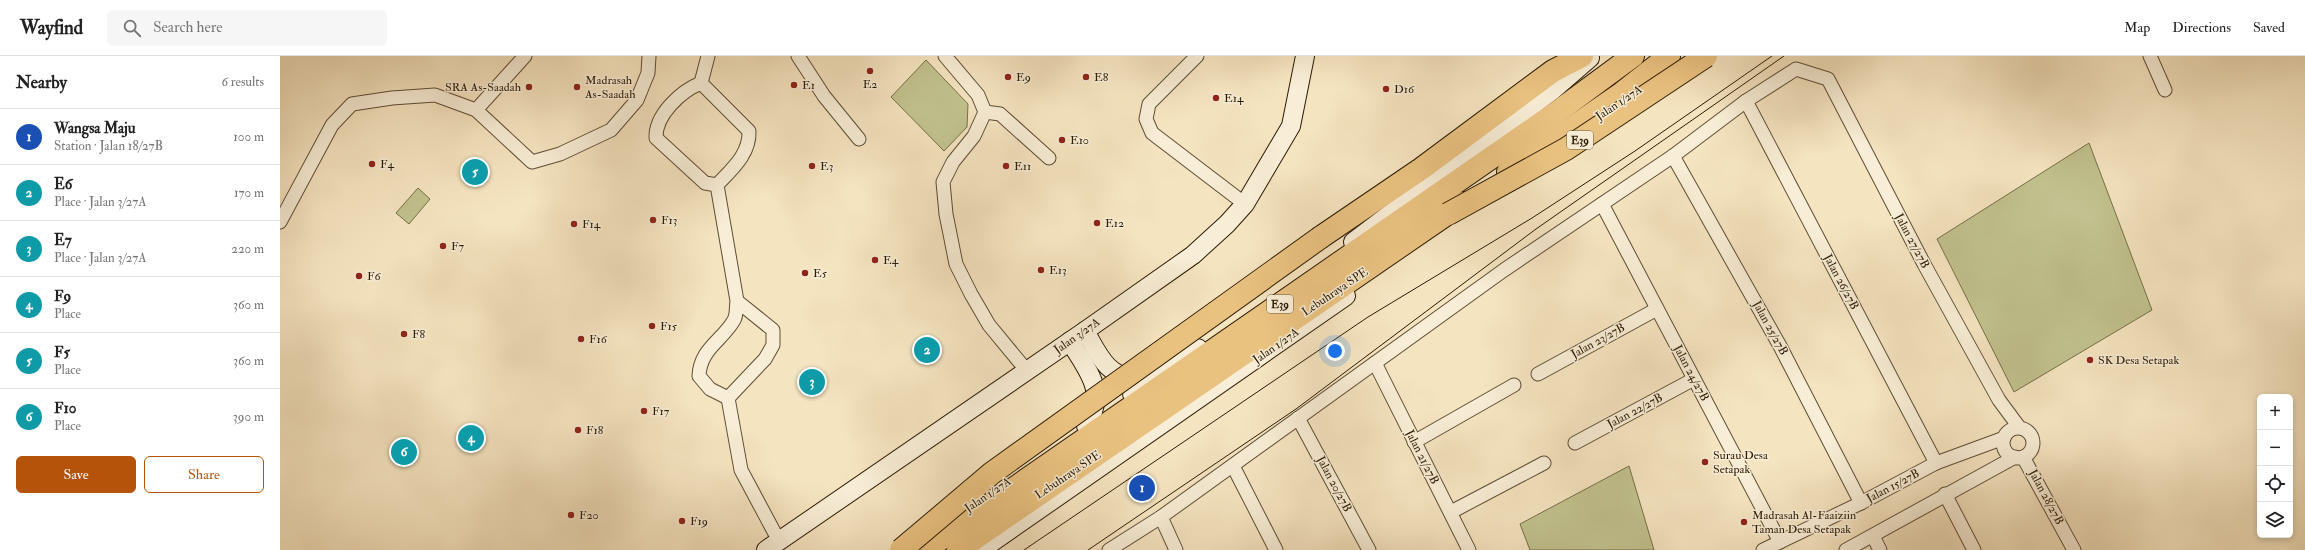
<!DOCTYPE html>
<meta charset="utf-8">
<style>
:root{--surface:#fff;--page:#f6f6f6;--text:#222;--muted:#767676;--line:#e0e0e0;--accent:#b45309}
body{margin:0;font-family:"IM FELL Double Pica",serif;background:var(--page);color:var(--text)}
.controls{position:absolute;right:12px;bottom:12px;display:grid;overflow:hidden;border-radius:6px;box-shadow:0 2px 6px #0003}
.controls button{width:36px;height:36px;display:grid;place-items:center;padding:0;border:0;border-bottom:1px solid var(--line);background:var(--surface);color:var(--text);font:20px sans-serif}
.you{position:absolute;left:1055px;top:295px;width:14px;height:14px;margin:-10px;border:3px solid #fff;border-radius:50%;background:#1a73e8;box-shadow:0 0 0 6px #1a73e833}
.badge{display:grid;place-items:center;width:26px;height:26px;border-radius:50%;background:var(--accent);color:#fff;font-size:13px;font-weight:700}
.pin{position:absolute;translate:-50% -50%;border:2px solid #fff;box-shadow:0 1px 4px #0006}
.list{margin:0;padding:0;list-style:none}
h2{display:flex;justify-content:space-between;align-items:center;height:52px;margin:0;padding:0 16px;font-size:17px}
h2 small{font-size:13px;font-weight:400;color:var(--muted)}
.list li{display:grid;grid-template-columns:26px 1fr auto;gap:12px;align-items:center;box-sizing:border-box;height:56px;padding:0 16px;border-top:1px solid var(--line)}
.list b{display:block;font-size:15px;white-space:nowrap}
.list p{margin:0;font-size:13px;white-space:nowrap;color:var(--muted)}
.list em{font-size:13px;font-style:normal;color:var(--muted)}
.actions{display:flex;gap:8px;padding:12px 16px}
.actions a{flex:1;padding:9px 0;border:1px solid var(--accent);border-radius:6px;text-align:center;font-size:14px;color:var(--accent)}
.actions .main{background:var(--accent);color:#fff}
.icon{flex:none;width:22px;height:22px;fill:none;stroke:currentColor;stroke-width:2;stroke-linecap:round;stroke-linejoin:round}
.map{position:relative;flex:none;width:2025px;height:494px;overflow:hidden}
header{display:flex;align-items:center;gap:24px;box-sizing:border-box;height:56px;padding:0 20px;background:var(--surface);border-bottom:1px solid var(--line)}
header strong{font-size:19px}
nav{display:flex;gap:22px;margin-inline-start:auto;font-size:14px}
.search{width:280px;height:36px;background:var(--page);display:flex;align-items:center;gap:10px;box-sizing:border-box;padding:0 14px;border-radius:6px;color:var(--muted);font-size:15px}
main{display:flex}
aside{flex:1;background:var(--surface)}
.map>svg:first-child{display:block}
.green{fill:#c1c28f;stroke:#766e4a}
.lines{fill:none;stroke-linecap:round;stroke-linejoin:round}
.street-casing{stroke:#5e4d34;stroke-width:15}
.secondary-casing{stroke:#2c1b05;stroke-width:20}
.highway-casing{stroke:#2c1b05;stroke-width:24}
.street{stroke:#f8edd6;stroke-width:13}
.secondary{stroke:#f8edd6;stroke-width:18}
.highway{stroke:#eac280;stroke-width:22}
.tram{stroke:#2c1b05;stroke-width:1}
.highway-bridge-casing{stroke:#2c1b05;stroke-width:24;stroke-linecap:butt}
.highway-bridge{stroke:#eac280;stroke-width:22}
.poi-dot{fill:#8f2418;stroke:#f8edd6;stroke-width:1.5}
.labels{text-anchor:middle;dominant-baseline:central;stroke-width:3;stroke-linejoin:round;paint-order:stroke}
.shield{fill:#f8edd6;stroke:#695a44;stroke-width:1}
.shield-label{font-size:11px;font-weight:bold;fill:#2c1b05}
.poi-label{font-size:12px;fill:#2c1b05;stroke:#f8edd6;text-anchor:start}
.street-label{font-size:12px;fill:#2c1b05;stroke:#f8edd6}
</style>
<header>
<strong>Wayfind</strong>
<div class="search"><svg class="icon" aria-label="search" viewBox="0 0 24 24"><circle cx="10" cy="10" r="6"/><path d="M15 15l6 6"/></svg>Search here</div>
<nav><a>Map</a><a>Directions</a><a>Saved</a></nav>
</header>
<main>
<aside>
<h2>Nearby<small>6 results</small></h2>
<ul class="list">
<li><span class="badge" style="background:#1a4fb4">1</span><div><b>Wangsa Maju</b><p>Station · Jalan 18/27B</p></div><em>100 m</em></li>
<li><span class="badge" style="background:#0f9aa8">2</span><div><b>E6</b><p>Place · Jalan 3/27A</p></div><em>170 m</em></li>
<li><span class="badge" style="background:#0f9aa8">3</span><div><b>E7</b><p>Place · Jalan 3/27A</p></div><em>220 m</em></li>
<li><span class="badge" style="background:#0f9aa8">4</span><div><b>F9</b><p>Place</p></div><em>360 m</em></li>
<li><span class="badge" style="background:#0f9aa8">5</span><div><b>F5</b><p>Place</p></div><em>360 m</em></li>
<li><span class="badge" style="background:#0f9aa8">6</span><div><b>F10</b><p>Place</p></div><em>390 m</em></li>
</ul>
<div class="actions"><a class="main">Save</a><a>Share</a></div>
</aside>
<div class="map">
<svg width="2025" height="494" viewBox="0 0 2025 494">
<rect width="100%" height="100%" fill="#f5e4c0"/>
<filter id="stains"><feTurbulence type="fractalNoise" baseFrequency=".005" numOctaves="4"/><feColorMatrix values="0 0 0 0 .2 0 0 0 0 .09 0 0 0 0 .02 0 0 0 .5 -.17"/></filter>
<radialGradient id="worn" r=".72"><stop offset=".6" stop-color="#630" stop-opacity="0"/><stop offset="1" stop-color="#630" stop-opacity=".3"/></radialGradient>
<!-- green -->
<g class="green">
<polygon points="646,4 688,48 687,71 664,95 611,41"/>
<polygon points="1809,87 1872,254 1734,336 1657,183"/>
<polygon points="138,132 150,143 129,168 116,157"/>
<polygon points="1349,410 1374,494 1250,494 1240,468"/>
</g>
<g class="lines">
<!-- street casing -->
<g class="street-casing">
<g id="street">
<polyline points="518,0 544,40 579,83"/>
<polyline points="665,0 698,39 705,56 694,80 673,106 663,126 666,158 676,208 691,238 709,269 747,315"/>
<polyline points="917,0 869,48 866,63 872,77 965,148"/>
<polyline points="1870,0 1885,34"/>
<path d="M421 27 469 75C470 98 452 113 437 129L425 127 376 82C375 59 401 35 421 27Z"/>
<polyline points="421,27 428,0"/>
<polyline points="1466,45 1656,407"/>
<polyline points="196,54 245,0"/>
<polyline points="705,56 720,58 769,102"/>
<polyline points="1393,100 1500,290 1581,447"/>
<path d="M437 129 457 245C456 251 457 259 454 264 442 285 420 293 419 320L430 333 448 342 485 303 493 289V274L457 245"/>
<polyline points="1322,148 1500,486"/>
<polyline points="0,166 52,69 72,48 112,42 155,39 196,54 252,106 280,98 331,74 357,44 368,17 369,0"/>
<polyline points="1095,307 1189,494"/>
<polyline points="1258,318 1377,253"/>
<polyline points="448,342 461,414 499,485"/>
<polyline points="1018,362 1089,494"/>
<circle cx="1738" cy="387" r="15"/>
<polyline points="1134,386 1234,329"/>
<polyline points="1295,387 1414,323"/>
<polyline points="1743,401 1794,494"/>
<polyline points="953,410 996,494"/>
<polyline points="1665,438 1694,494"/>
<polyline points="1171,456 1264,407"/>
<polyline points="881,461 896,494"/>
<polyline points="1593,480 1600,494"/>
<polyline points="829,494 881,461 1224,214 1393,100 1466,45 1516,13 1548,23 1644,208 1719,344 1739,371"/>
<polyline points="1483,494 1581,447 1656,407 1724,382"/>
<polyline points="1566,494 1735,401"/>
</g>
</g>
<!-- secondary casing -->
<g class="secondary-casing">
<g id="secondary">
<polyline points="1073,186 1273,34 1310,2"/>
<path d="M805 275C819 299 826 320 857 324"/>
<path d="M790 285C808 317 828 334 806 370"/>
<polyline points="852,338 918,292"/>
<polyline points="486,494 805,275 913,199 947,168 965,148 1011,70 1025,0"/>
<polyline points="701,494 1066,240"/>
</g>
</g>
<!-- highway casing -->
<g class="highway-casing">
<g id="highway">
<polyline points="1228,116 1342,37 1389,0"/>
<polyline points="1041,181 1141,113 1273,15 1302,0"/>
<polyline points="645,494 1273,59 1353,0"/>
<polyline points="678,494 1183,147"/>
</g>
</g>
<!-- street -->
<use href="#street" class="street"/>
<!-- secondary -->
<use href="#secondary" class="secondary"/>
<!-- highway -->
<use href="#highway" class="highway"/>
<!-- tram -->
<g class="tram">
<polyline points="744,494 1088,261 1252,162 1355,95 1492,0"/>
<polyline points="808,494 1016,353 1256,173 1504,0"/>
</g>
<!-- highway-bridge casing -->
<g class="highway-bridge-casing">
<g id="highway-bridge">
<polyline points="1168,158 1286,93 1426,0"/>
<polyline points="621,494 712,417 1041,181"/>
</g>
</g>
<!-- highway-bridge -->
<use href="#highway-bridge" class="highway-bridge"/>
</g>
<!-- markers -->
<g class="poi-dot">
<circle cx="590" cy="15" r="4"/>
<circle cx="728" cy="21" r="4"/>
<circle cx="806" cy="21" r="4"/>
<circle cx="514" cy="29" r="4"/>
<circle cx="249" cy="31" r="4"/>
<circle cx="297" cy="31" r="4"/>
<circle cx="1106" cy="33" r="4"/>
<circle cx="936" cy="42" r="4"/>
<circle cx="782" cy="84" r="4"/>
<circle cx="92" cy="108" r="4"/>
<circle cx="532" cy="110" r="4"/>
<circle cx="726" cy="110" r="4"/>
<circle cx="373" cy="164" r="4"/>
<circle cx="817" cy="167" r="4"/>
<circle cx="294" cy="168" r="4"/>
<circle cx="163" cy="190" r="4"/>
<circle cx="595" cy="204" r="4"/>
<circle cx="761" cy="214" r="4"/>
<circle cx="525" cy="217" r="4"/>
<circle cx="79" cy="220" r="4"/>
<circle cx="372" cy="270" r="4"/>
<circle cx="124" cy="278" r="4"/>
<circle cx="301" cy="283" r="4"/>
<circle cx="1810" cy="304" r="4"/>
<circle cx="364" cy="355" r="4"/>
<circle cx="298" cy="374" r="4"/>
<circle cx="1425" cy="406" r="4"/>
<circle cx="291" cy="459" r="4"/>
<circle cx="402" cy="465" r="4"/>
<circle cx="1464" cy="466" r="4"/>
</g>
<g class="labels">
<!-- shield labels -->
<g class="shield">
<rect x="1287" y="75" width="26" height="18" rx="3"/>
<rect x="987" y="239" width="26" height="18" rx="3"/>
</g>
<g class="shield-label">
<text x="1300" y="84">E39</text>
<text x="1000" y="248">E39</text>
</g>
<!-- poi labels -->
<g class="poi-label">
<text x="736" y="21">E9</text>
<text x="814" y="21">E8</text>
<text x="305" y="24">Madrasah<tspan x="305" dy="14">As-Saadah</tspan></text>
<text x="590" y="28" text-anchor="middle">E2</text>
<text x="522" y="29">E1</text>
<text x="241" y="31" text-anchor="end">SRA As-Saadah</text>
<text x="1114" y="33">D16</text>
<text x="944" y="42">E14</text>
<text x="790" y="84">E10</text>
<text x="100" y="108">F4</text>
<text x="540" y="110">E3</text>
<text x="734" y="110">E11</text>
<text x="381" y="164">F13</text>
<text x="825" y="167">E12</text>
<text x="302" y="168">F14</text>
<text x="171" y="190">F7</text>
<text x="603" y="204">E4</text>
<text x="769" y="214">E13</text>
<text x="533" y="217">E5</text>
<text x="87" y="220">F6</text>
<text x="380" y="270">F15</text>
<text x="132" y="278">F8</text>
<text x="309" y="283">F16</text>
<text x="1818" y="304">SK Desa Setapak</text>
<text x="372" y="355">F17</text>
<text x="306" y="374">F18</text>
<text x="1433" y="399">Surau Desa<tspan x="1433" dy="14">Setapak</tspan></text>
<text x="299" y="459">F20</text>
<text x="1472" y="459">Madrasah Al-Faaiziin<tspan x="1472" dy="14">Taman Desa Setapak</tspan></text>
<text x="410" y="465">F19</text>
</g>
<!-- street labels -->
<g class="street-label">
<text transform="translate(1339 47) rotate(-34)">Jalan 1/27A</text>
<text transform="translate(1632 185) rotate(62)">Jalan 27/27B</text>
<text transform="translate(1561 226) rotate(62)">Jalan 26/27B</text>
<text transform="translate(1055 236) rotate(-34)">Lebuhraya SPE</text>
<text transform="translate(1490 272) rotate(61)">Jalan 25/27B</text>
<text transform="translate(797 280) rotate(-35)">Jalan 3/27A</text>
<text transform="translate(1318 285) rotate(-29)">Jalan 23/27B</text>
<text transform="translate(996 290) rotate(-35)">Jalan 1/27A</text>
<text transform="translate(1411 317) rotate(62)">Jalan 24/27B</text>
<text transform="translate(1355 355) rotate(-28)">Jalan 22/27B</text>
<text transform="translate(1142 401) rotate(63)">Jalan 21/27B</text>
<text transform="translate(788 419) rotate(-34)">Lebuhraya SPE</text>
<text transform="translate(1054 428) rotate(62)">Jalan 20/27B</text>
<text transform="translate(1613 430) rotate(-28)">Jalan 15/27B</text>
<text transform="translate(708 439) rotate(-34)">Jalan 1/27A</text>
<text transform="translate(1766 441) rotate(62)">Jalan 28/27B</text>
</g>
</g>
<rect width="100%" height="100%" filter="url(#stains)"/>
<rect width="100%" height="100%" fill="url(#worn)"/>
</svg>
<div class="controls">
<button>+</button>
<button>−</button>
<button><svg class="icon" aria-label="locate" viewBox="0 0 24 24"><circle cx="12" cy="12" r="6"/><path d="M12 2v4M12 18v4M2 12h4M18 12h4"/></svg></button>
<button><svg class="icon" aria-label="layers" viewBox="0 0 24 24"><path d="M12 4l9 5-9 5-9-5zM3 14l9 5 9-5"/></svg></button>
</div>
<div class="you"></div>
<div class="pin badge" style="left:862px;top:432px;background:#1a4fb4">1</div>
<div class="pin badge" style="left:647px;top:294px;background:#0f9aa8">2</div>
<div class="pin badge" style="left:532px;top:326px;background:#0f9aa8">3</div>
<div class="pin badge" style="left:191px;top:382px;background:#0f9aa8">4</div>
<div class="pin badge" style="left:195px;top:116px;background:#0f9aa8">5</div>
<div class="pin badge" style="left:124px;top:396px;background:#0f9aa8">6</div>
</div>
</main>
